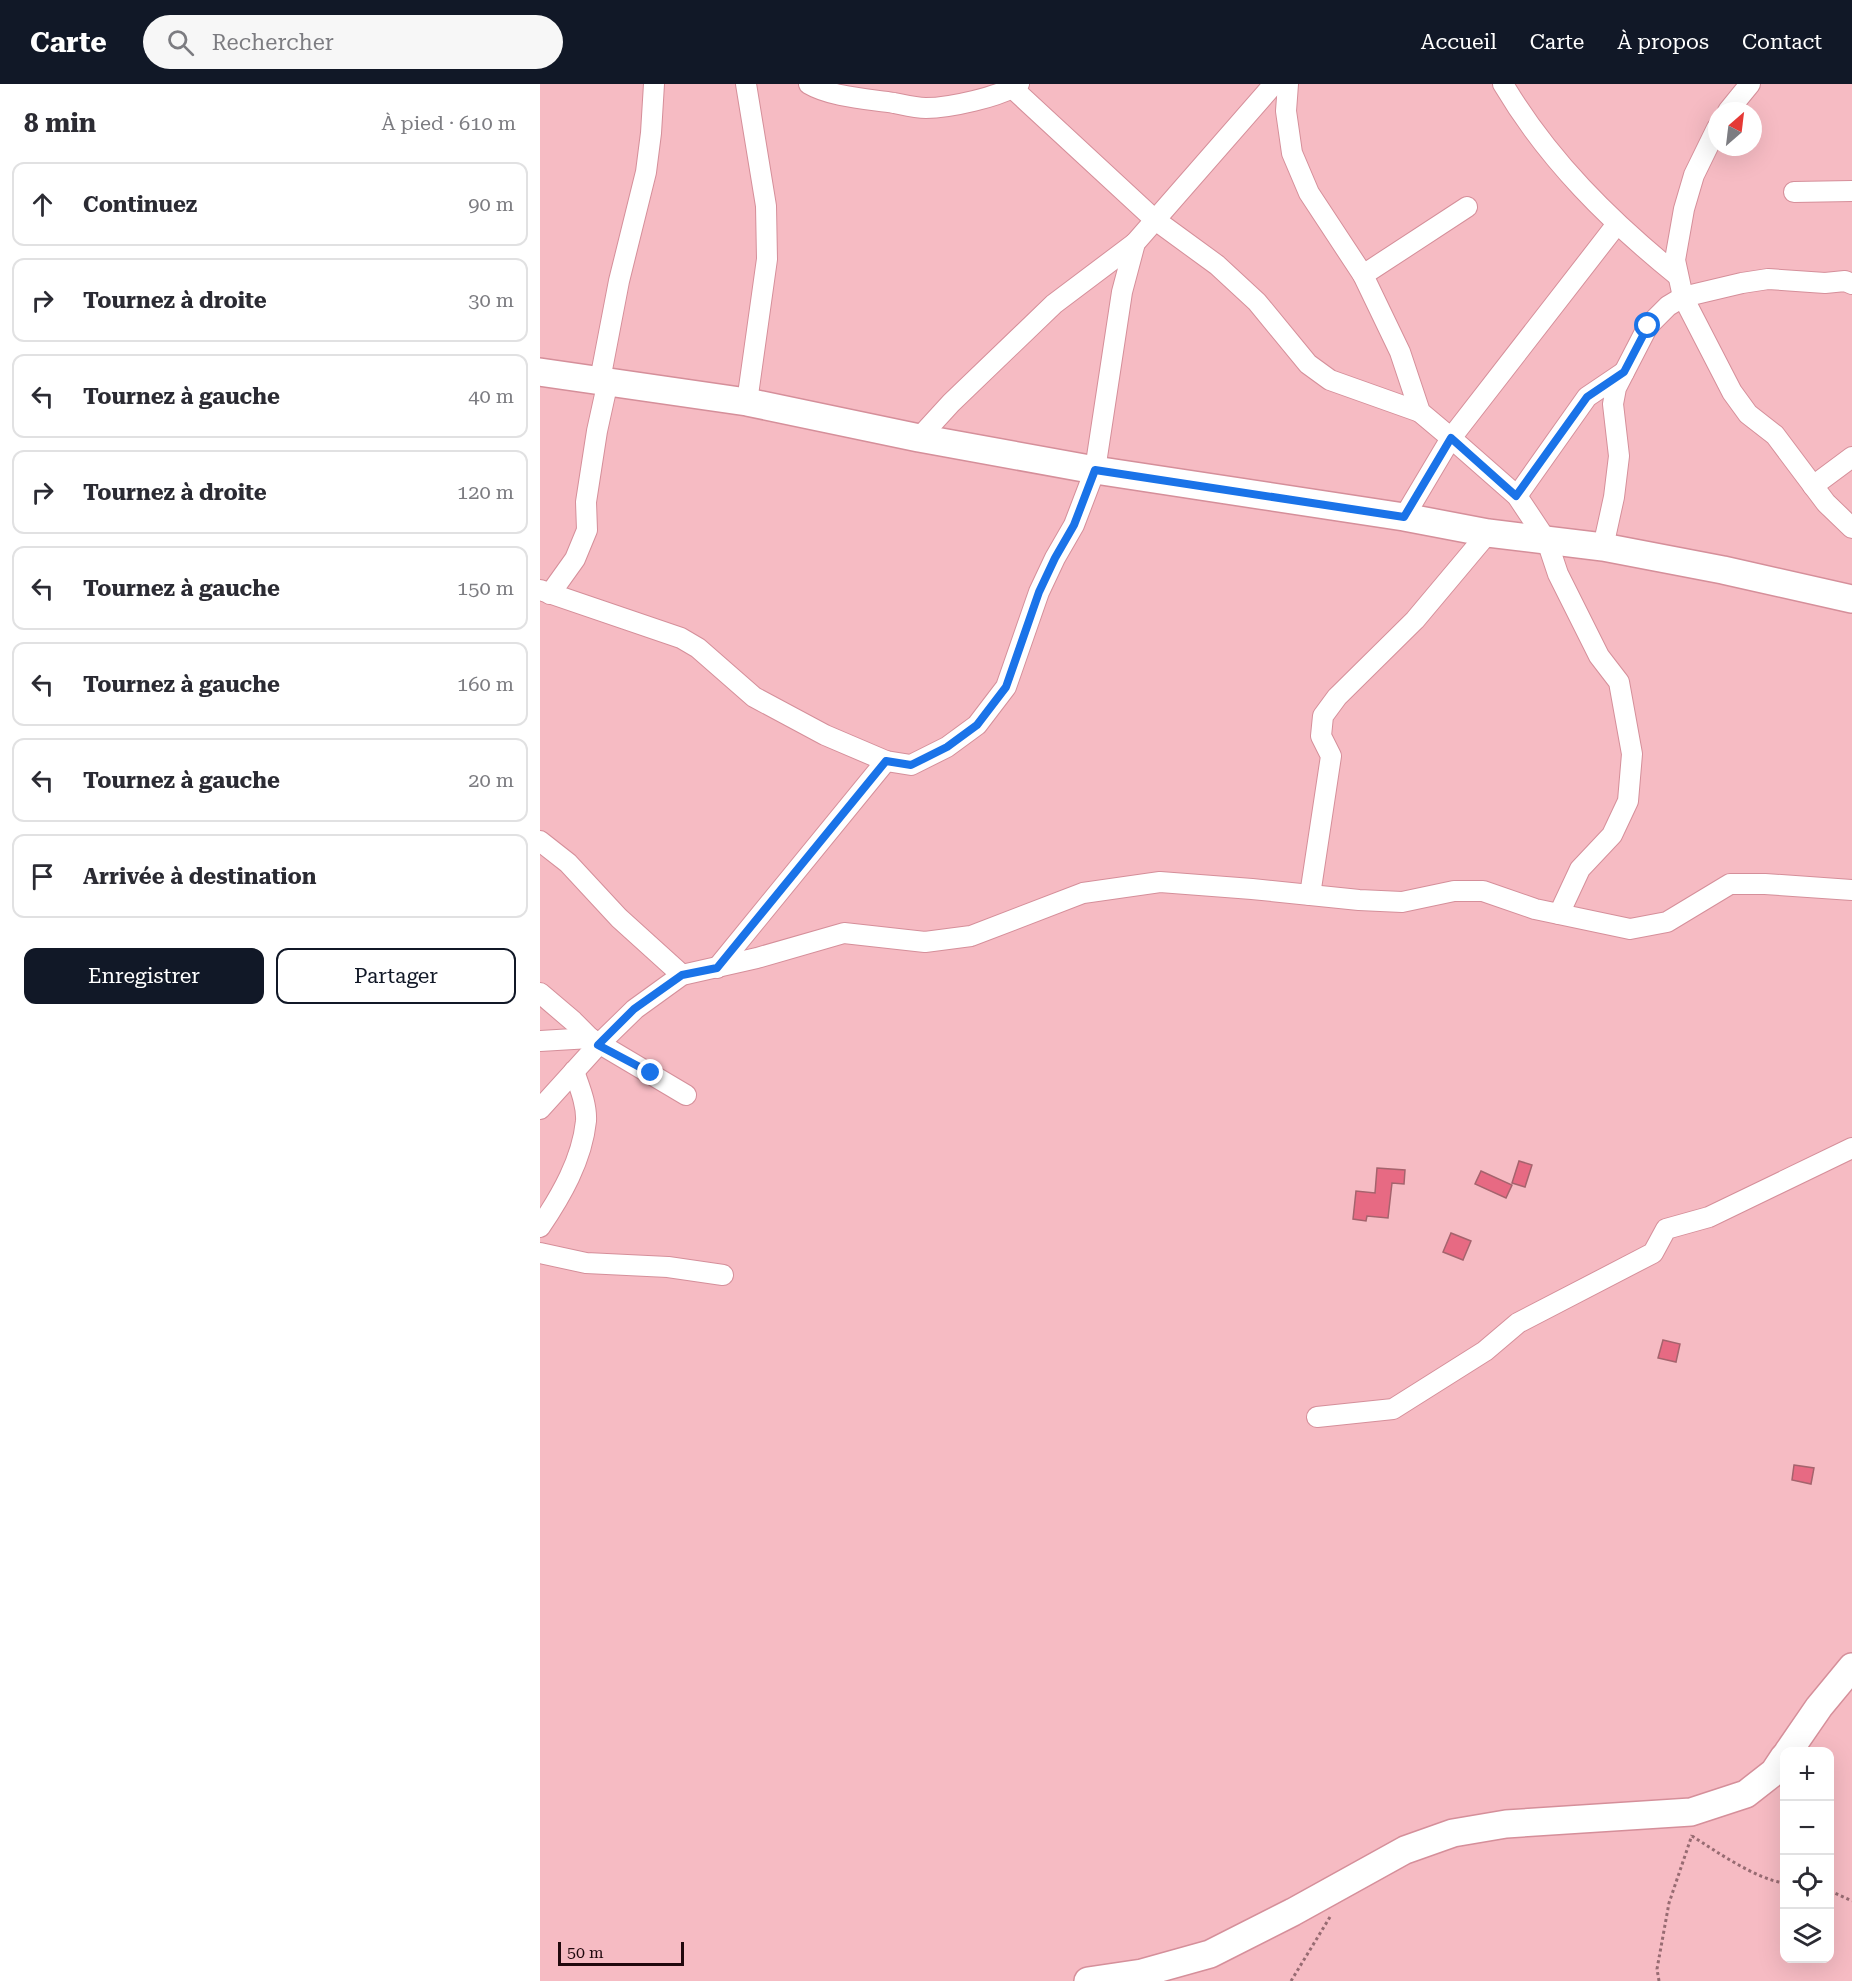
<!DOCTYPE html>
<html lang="fr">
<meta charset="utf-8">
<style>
:root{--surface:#fff;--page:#f7f7f7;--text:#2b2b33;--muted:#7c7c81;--line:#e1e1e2;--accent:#111827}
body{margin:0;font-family:"Roboto Serif",serif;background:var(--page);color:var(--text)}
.controls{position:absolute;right:18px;bottom:18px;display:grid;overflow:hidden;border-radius:12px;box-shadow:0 6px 24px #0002}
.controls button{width:54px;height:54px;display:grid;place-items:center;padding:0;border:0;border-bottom:2px solid var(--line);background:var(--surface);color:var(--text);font:30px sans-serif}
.compass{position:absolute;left:1168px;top:18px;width:54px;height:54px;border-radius:50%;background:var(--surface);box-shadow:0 6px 24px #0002;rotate:28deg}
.scale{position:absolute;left:18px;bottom:15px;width:126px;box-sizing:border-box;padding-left:6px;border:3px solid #20080d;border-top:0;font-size:16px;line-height:21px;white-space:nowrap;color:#20080d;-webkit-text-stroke:4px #f6bbc3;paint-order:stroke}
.stop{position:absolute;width:18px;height:18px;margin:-14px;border:4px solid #1a73e8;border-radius:50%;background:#fff}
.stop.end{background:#1a73e8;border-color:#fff;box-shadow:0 2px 6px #0008}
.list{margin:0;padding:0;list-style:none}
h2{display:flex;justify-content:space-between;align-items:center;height:78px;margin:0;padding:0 24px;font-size:26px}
h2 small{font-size:20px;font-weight:400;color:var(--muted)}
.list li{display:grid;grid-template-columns:39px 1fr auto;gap:18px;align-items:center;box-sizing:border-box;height:84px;margin:0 12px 12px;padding:0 12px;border:2px solid var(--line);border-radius:12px}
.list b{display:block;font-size:22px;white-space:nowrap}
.list em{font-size:20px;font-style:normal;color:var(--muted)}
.actions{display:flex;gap:12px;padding:18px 24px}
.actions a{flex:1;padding:14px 0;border:2px solid var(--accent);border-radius:12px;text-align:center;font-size:21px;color:var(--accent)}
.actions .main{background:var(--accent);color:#fff}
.icon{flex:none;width:33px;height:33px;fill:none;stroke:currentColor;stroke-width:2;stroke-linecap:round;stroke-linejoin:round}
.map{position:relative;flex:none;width:1312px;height:1897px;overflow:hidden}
header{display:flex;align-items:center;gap:36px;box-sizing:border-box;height:84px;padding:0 30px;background:var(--accent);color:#fff}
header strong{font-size:28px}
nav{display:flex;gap:33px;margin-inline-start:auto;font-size:21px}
.search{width:420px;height:54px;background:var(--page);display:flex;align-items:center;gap:15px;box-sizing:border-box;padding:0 21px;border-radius:33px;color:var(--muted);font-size:22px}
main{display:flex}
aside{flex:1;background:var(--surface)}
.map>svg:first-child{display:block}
.building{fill:#e76a83;stroke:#a5636d;stroke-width:1.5}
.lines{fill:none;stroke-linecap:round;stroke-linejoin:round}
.street-casing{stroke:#d58f9a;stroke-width:22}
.secondary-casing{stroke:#d58f9a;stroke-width:30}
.path{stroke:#976b72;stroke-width:3;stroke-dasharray:3 3;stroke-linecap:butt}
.street{stroke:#fff;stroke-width:20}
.secondary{stroke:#fff;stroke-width:27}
.route{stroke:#1a73e8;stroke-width:8}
</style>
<header>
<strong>Carte</strong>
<div class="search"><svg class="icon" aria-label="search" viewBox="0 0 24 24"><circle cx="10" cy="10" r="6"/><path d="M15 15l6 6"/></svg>Rechercher</div>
<nav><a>Accueil</a><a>Carte</a><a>À propos</a><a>Contact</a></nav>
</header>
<main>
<aside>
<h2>8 min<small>À pied · 610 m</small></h2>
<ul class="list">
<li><svg class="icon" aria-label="ahead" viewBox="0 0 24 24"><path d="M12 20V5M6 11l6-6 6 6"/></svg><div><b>Continuez</b></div><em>90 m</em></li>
<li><svg class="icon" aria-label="right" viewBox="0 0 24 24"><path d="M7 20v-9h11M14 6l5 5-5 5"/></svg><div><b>Tournez à droite</b></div><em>30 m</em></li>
<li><svg class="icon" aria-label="left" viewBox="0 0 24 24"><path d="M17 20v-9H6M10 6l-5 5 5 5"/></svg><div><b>Tournez à gauche</b></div><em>40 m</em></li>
<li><svg class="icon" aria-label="right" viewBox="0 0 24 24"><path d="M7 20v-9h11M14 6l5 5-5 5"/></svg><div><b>Tournez à droite</b></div><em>120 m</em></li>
<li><svg class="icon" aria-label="left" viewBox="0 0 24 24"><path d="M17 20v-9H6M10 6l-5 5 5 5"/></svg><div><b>Tournez à gauche</b></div><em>150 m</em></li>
<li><svg class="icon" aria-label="left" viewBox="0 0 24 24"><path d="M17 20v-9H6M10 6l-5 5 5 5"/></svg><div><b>Tournez à gauche</b></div><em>160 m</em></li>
<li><svg class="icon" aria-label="left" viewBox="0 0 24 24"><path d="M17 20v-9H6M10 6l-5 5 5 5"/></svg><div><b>Tournez à gauche</b></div><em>20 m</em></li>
<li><svg class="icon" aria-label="arrive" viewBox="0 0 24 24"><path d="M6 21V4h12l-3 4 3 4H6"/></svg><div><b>Arrivée à destination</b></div></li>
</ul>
<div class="actions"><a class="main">Enregistrer</a><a>Partager</a></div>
</aside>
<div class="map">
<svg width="1312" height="1897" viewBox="0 0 1312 1897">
<rect width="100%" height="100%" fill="#f6bbc3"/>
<!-- building -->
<g class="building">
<polygon points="979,1077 992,1081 985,1103 972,1099"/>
<polygon points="837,1084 865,1086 864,1100 852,1099 848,1134 827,1132 826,1137 813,1135 816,1107 835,1109"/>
<polygon points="941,1087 972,1101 966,1114 935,1100"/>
<polygon points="911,1149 931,1157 923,1176 903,1168"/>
<polygon points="1123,1256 1140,1260 1136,1278 1118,1274"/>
<polygon points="1254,1381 1274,1384 1271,1400 1252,1396"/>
</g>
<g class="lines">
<!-- street casing -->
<g class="street-casing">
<g id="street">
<polyline points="206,0 226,122 227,175 207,318"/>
<path d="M269 0C291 13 328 15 354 19 364 21 375 24 386 24 409 24 460 13 479 0"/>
<polyline points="468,0 614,135 677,181 717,218 768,280 790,296 880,328"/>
<polyline points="748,0 746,27 752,69 769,109 823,191 860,268 880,328 911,354 977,412 1007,457 1018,490 1059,572 1079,598 1092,670 1088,717 1072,751 1040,785 1019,830"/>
<path d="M963 0C1008 76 1070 137 1138 192"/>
<polyline points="1188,27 1210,0"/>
<polyline points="1177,44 1154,91 1144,125 1135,176 1143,213 1192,308 1208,330 1235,351 1286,419 1312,444"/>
<polyline points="1254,108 1312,107"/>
<polyline points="823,191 927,123"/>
<polyline points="60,296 79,197 106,88 111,49 114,0"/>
<polyline points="379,354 411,319 514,220 595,159"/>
<polyline points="1273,402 1312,373"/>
<polyline points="977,412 1047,313 1084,288"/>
<polyline points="864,433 911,354 1077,140"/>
<polyline points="1063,463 1074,413 1079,372 1073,320 1076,304 1108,242 1128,222 1143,213 1202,199 1228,195 1285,199 1305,197 1312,200"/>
<polyline points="0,506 141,554 158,564 214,613 285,651 346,677 371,681 407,663 437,641 466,603 499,508 515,474 534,441 555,386 582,208 595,159 734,0"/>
<polyline points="10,510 35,475 47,446 46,418 57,347 68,297"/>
<polyline points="0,757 28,779 79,834 142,891"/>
<polyline points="770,811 791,672 781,652 783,632 797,613 875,536 948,449"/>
<polyline points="177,884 346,677"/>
<polyline points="0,909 33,937 50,954"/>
<polyline points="0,957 50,954 146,1011"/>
<polyline points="0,1025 58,961 95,925 142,891 217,874 304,849 385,858 431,852 543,809 620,798 712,805 819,816 862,818 914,807 943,807 995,825 1090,845 1127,838 1190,800 1225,800 1312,806"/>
<path d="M0 1143C21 1112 42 1076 46 1037 47 1020 39 1002 34 987"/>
<polyline points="0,1169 46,1179 128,1183 183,1191"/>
<polyline points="777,1333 853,1325 945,1267 978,1239 1113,1169 1126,1145 1169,1133 1312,1064"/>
</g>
</g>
<!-- secondary casing -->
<g class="secondary-casing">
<g id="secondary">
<polyline points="0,288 207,318 379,354 555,386 864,433 948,449 1063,463 1183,486 1312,515"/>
<polyline points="1248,1668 1279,1623 1312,1583"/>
<polyline points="548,1897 602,1889 670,1870 753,1828 865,1766 913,1749 966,1740 1151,1728 1206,1710 1234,1688 1244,1673"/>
</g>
</g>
<!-- path -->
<g class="path">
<path d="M1152 1752C1177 1768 1216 1795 1244 1799"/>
<polyline points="1290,1807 1312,1817"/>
<polyline points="751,1897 790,1833"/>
<polyline points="1119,1897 1117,1885 1129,1819 1152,1751"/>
</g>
<!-- street -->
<use href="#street" class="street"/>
<!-- secondary -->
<use href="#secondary" class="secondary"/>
</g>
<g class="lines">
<!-- route -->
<polyline class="route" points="111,989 58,961 94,925 142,891 177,884 346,677 371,681 407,663 437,641 466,603 499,508 515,474 534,441 555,386 864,433 911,354 976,412 1047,313 1084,288 1108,242"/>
</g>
</svg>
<div class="controls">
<button>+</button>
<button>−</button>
<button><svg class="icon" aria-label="locate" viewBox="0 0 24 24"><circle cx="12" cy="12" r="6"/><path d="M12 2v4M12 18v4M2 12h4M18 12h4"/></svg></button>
<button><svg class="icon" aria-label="layers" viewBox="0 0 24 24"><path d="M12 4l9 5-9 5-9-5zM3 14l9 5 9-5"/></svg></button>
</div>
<svg class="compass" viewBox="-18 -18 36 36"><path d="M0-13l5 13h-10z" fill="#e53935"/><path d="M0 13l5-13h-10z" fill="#7c7c81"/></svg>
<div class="scale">50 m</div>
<div class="stop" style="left:1108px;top:242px"></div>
<div class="stop end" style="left:111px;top:989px"></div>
</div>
</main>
